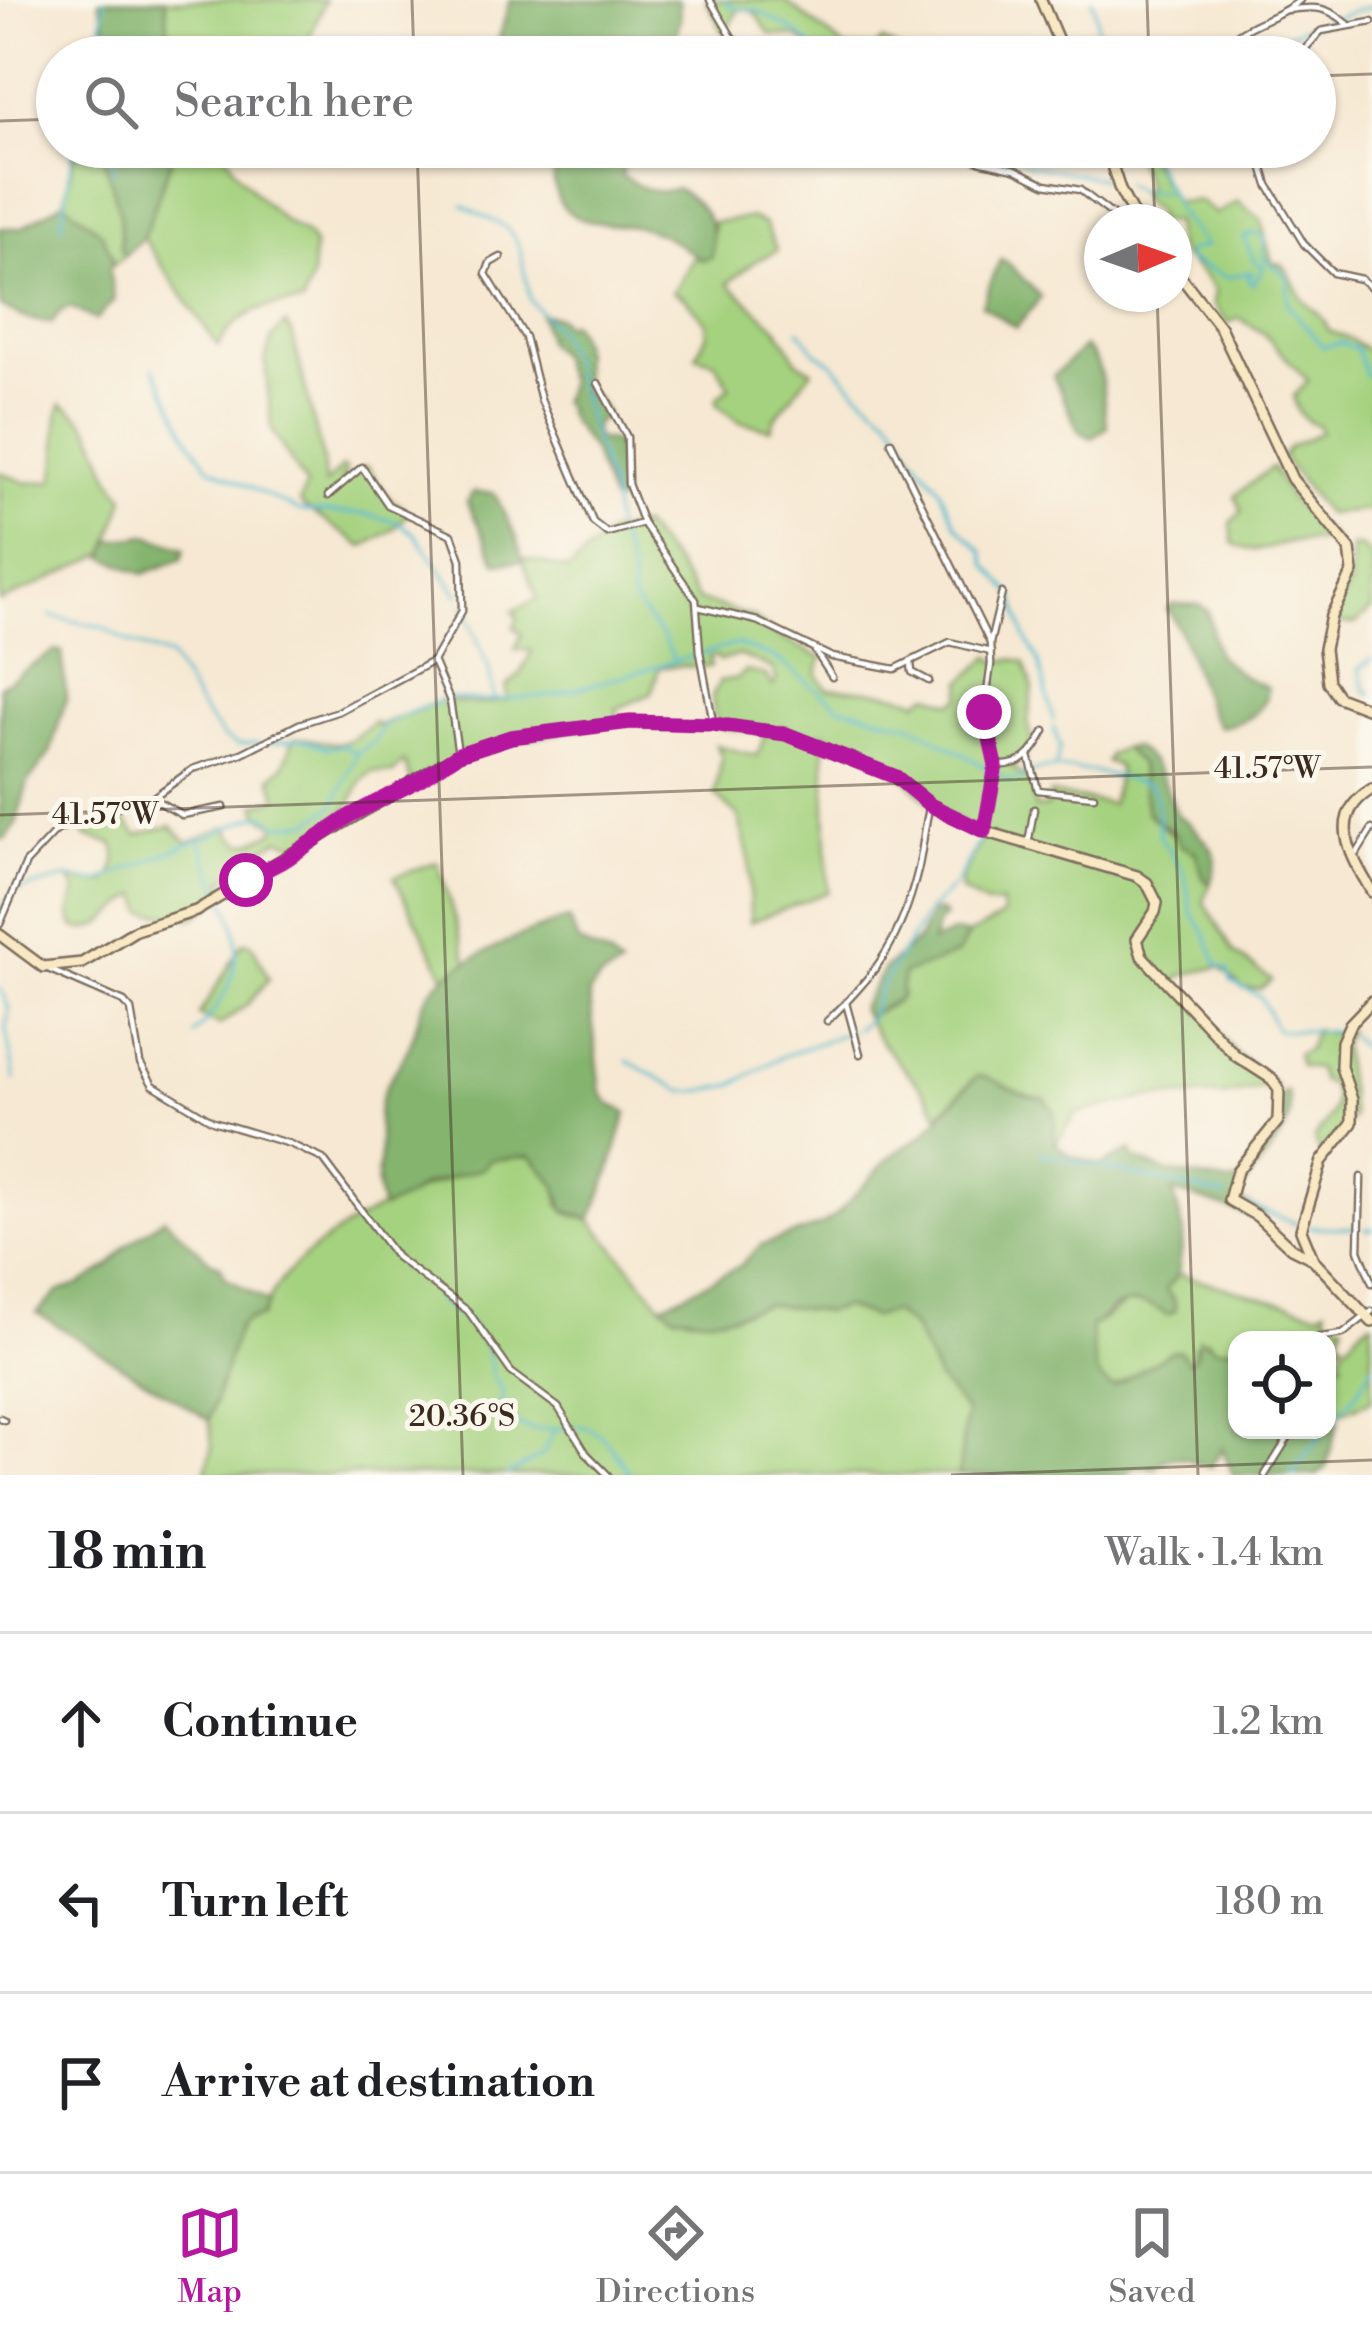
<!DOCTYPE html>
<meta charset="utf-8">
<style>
:root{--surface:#fff;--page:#f6f6f6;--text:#202124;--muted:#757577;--line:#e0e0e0;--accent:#b5179e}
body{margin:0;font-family:"Libre Bodoni",serif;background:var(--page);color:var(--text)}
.controls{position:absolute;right:36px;bottom:36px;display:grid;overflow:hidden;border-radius:24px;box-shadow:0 3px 9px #0004}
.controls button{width:108px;height:108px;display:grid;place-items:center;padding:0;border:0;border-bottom:3px solid var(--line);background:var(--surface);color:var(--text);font:60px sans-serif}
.compass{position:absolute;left:1084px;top:204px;width:108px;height:108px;border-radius:50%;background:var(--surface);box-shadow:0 3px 9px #0004;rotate:88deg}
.stop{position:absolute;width:36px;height:36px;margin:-27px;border:9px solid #b5179e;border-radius:50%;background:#fff}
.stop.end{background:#b5179e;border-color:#fff;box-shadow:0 3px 12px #0008}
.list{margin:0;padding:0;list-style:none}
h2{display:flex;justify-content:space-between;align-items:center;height:156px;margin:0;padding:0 48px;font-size:51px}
h2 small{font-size:39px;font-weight:400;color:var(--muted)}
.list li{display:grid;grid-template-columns:78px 1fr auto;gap:36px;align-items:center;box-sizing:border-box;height:180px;padding:0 48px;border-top:3px solid var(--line)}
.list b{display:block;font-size:45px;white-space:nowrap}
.list em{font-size:39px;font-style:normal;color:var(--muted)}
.icon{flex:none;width:66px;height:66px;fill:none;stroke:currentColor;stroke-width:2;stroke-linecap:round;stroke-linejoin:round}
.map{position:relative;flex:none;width:1372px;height:1475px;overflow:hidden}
.search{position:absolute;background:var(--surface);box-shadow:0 3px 9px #0004;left:36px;right:36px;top:36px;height:132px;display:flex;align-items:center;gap:30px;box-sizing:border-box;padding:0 42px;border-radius:66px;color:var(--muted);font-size:45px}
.sheet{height:696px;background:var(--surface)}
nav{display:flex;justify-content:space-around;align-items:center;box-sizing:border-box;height:168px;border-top:3px solid var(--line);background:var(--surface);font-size:33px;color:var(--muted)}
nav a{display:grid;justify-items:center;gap:6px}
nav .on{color:var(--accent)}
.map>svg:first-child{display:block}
.green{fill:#a5d27f;stroke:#707e4e;stroke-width:3}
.forest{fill:#84b46e;stroke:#606f46;stroke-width:3}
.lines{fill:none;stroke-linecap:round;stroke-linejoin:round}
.stream{stroke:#51b9ce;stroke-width:3}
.street-casing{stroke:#7c6c5d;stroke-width:9}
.secondary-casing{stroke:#7c6c5d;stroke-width:14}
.street{stroke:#fff;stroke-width:4.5}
.secondary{stroke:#f8e8c3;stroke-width:9}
.route{stroke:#b5179e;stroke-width:15}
.ticks{fill:none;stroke:#3b2a1e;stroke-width:3;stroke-opacity:0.45}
.ticks-label{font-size:30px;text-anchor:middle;fill:#3b2a1e;stroke:#fbf7ec;stroke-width:10;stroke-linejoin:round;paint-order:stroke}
</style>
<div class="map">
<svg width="1372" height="1475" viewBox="0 0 1372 1475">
<rect width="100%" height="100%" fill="#fbf7ec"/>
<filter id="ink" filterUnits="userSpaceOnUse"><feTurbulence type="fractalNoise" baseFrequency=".00833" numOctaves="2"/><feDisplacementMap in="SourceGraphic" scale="24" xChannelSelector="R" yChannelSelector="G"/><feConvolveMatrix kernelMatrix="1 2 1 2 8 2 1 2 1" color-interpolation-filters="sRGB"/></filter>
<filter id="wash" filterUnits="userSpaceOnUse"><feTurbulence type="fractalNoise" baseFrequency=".004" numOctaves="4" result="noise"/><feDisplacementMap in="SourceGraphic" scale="48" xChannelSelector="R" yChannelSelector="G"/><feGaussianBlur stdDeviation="2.7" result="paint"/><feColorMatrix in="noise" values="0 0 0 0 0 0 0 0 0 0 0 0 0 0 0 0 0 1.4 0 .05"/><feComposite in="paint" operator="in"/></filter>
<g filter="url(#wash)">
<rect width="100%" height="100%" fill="#f6e8d2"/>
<!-- green -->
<g class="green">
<polygon points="165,0 325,0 305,49 283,57 180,57 183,55 169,40"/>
<path d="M706 0H784L847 49 877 47 882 41 915 57H842L833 51 817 52 797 37 770 34C758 23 761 8 739 9L724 34Z"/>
<path d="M77 147H101C111 167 117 194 121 215 123 230 118 242 125 255L113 265 101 233 64 202Z"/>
<path d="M176 147H223C235 175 262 202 285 221 297 231 306 230 314 245L312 277 303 303C266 304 237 312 218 346L143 238Z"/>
<path d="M1112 147H1139L1146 151 1174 202 1199 201 1216 214 1238 201 1261 220 1272 263 1282 264C1292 274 1294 288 1303 300 1315 314 1321 311 1329 331L1350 339 1372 354V510L1326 514 1282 457 1289 447 1321 432 1318 425C1303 420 1296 412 1294 396L1308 381 1263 333 1239 318 1228 323 1213 304 1215 291C1196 258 1174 268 1174 222H1155L1157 212 1143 202 1141 193 1146 185 1135 156 1125 150 1113 158Z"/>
<polygon points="750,218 765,224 777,251 755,261 728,283 777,328 798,362 812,370 775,418 771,429 740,422 717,405 717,398 730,387 715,362 696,356 707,334 706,322 684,297 673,292 695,256 702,260 714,228 712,222"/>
<polygon points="285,324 292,333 323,460 325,484 342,467 346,470 342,481 367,466 389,498 410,512 394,529 363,547 303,506 300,502 306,486 272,430 265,361 272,338"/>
<path d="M61 404C107 427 94 464 125 497L106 553 0 602V472L27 483 53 481C62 454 52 431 61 404Z"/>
<path d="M1272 467 1290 499 1335 540C1322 541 1306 540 1293 542 1269 546 1257 557 1233 543L1231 523 1242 511 1235 496Z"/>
<path d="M641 525 675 564 698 600 753 617 773 634 822 658 817 675 828 689C853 688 897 692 918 701L929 694 952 703 961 697 963 681 990 656 997 662 1013 659 1025 662 1033 689 1028 721 1032 741 1028 753 1012 767 1032 783 1035 808 1047 807 1050 794 1111 804 1119 770 1117 765 1106 762 1109 754 1124 748 1140 765 1147 813C1164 829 1181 841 1198 856L1204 879 1210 884 1204 901 1234 953 1272 980 1260 989 1243 988 1220 967 1182 975 1176 982 1237 1054 1276 1085 1226 1095 1150 1097 1076 1114 1058 1141 1055 1142 1040 1098 1018 1095 973 1079 939 1115C921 1078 884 1056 866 1017L895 1003 902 994 899 981 903 974 957 954 968 935C981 928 992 924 1003 915L1002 904 986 905 961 891V878L984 835 935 808 892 765 824 733 828 892 750 922 749 859 738 816 715 794 722 757 716 745 757 756 766 733 716 727 712 697 720 681 738 678 746 671 766 675 773 686 777 680 772 668 739 655 720 661 716 656 710 657 711 666C692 668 678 664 659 668L651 694 616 709 621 721 484 747 418 784 411 781 404 762 393 773 372 772 361 781 349 807 304 842 294 844 280 839 251 856 255 864 223 880 226 894 194 918 144 912 139 895C117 906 100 938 74 927L70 915 76 890 70 880 105 883C115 874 120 856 113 844L85 836 83 829 88 824 119 813 137 835 171 826 187 842 227 827C243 854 252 840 274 832L275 825 260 815 256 805 278 798 271 778 284 765 294 738C337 739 334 757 374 722L377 726 440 701 481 704 507 700 506 687 519 676 532 651 515 649 522 634 514 628 518 617 513 611 538 598 521 557 568 570 609 533Z"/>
<polygon points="1352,547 1360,547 1372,557 1372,609 1355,624 1330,623 1350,584"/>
<polygon points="433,863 438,863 468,964 445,977 394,877"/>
<polygon points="244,942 252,944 269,979 247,1005 219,1025 199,1015"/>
<path d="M1315 1030 1335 1034 1348 1031 1342 1044 1352 1117 1321 1158 1314 1139C1326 1120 1341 1110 1331 1084L1321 1081 1317 1069 1300 1066 1297 1054 1308 1049Z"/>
<path d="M531 1156 557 1185 560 1206 569 1214 591 1220 662 1305 674 1314 692 1317 733 1315 765 1304 825 1312 844 1307 872 1317 893 1312 913 1328 938 1379 966 1412 959 1475H205L212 1448 209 1414 232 1341 243 1322 262 1317C266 1308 269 1299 274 1291 308 1235 423 1183 483 1168L489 1160Z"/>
<path d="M1178 1274 1318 1312 1326 1308 1327 1316 1344 1323 1339 1336 1344 1342 1327 1355V1340H1237V1347L1216 1348 1207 1339 1195 1345 1193 1361 1189 1362 1180 1351H1172L1114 1387C1087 1380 1096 1349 1090 1326 1116 1319 1127 1283 1164 1313L1173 1299 1166 1289Z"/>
<polygon points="1372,1321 1372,1400 1334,1416 1327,1415 1327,1359 1342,1362 1340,1353 1361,1328"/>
</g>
<!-- forest -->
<g class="forest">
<polygon points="99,0 165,0 169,39 185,47 183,55 104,57 108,35"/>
<polygon points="510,0 679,0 680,20 669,57 494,57"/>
<polygon points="101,147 176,147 143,238 125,255 121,249 120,215"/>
<path d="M543 147H632L621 175C639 187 656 197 676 188 707 206 715 222 712 257L702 260C684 249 665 233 644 228 621 222 591 227 570 213 546 197 560 165 543 147Z"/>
<polygon points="64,202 102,233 113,258 109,269 114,300 96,320 70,307 60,312 52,323 28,319 0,306 0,228 21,228"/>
<polygon points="1000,260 1008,263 1041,297 1016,328 982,305"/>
<path d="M540 314 558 317 565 326 570 322C589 345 579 366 584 392L596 398 606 414 595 425 594 434 599 440 616 442 622 502 611 501 592 450 571 422 561 400 568 385 557 352 547 344Z"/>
<path d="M1084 347C1110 369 1099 399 1108 427L1092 438 1079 431 1053 376Z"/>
<polygon points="473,492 494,493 516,536 523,561 497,563 467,502"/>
<path d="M147 535C152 537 183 547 185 549L182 559 143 574 105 557 110 541Z"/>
<path d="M1173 604 1199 605 1208 611 1217 655 1244 677 1267 687C1267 713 1243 723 1220 727 1202 713 1190 638 1167 609Z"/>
<polygon points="55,651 62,652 66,699 50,753 28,782 16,824 5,839 0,839 0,686"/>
<path d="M1134 747C1159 762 1167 790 1178 816 1190 821 1193 828 1202 837 1219 854 1218 862 1210 884L1204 879 1195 852 1180 845 1174 832 1147 813 1140 765 1124 748Z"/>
<polygon points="932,912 942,912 945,918 938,922 932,942 955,932 968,935 958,954 903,974 900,998 866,1017 861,1008 884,969 918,940"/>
<path d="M569 919 578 942 609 957 620 968 600 979 589 993 601 1092 610 1104 627 1112 609 1175 591 1220 564 1210 556 1185 531 1156 489 1160 484 1168 422 1186 410 1196 382 1209C374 1182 377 1181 380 1155 381 1140 376 1124 379 1109 382 1086 397 1070 407 1051 419 1028 417 1003 437 984 463 958 533 929 569 919Z"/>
<path d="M977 1076C999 1077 1015 1097 1045 1099L1054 1111 1055 1142 1068 1155 1102 1165 1131 1150 1135 1159 1163 1171 1230 1183 1239 1181C1255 1150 1290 1133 1279 1095L1287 1091C1301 1133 1255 1163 1236 1198L1261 1211 1263 1218C1231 1212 1204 1199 1173 1192L1184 1233 1178 1274 1166 1289 1175 1303V1311L1168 1315C1151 1304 1136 1299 1116 1307 1104 1312 1105 1322 1091 1326 1095 1348 1088 1380 1114 1387L1172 1351H1180L1189 1362 1195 1357 1199 1338 1216 1348 1237 1347V1430H1327V1415L1334 1416 1338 1421 1326 1468 1317 1475H1233L1222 1448 1211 1467C1189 1462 1175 1448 1155 1468L1135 1467 1125 1475H959L966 1412 938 1379 913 1328 893 1312 872 1317 844 1307 825 1312 765 1304 733 1315 706 1318 674 1314 662 1305 740 1266 761 1245 822 1225 837 1214 890 1157 924 1134Z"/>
<polygon points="164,1218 211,1262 220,1265 225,1277 269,1303 261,1317 248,1319 238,1327 209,1420 37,1313 59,1291 81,1284 111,1265 125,1247"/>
</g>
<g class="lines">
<!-- stream -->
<g class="stream">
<polyline points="726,0 731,8 757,10 797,33 815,50 838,51 845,57"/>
<path d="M1092 0C1102 21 1094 37 1100 57"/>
<polyline points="99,57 104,0"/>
<polyline points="872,57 879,57"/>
<polyline points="1251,57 1270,42 1300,29 1372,6"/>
<polyline points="1001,147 1029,165 1111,180"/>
<polyline points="1134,147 1147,148 1181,217 1206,246 1186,252 1187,260 1227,277 1252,272 1248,281 1253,284 1264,267 1253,259 1244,237 1254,233 1266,238 1262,256 1288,277 1288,305 1323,347 1341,343 1356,349 1365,374 1372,379"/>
<polyline points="113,173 114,147"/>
<polyline points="1123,183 1138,191 1164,192"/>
<polyline points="463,205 507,228 519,245 530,300 558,332 570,359 613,499 615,528"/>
<polyline points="61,226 74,147"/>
<polyline points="799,330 816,352 833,363 855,389 893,420 913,455 939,487 957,526 983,551 987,565 1013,595 1025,636 1039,662 1053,720"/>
<polyline points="154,367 191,442 209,467 299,511 365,514 398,522 415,534 459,595"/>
<polyline points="617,533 631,572 632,600 664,639 674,660"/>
<polyline points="464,606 489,669 494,699"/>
<polyline points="50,616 102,627 129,642 170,657 200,707 223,737 238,745 258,743"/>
<polyline points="1372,659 1359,669 1366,691 1372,693"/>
<polyline points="1054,727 1060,747 1055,769"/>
<polyline points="270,743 301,739 328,748 343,745 355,753"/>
<polyline points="201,842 224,900"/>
<path d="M18 890 67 878 98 882 256 816 265 815 278 825 310 822 333 807 357 753 374 742 383 726 406 714 450 698 484 701 555 695 737 644 777 659 839 706 912 725 1008 780C1022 782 1022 775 1035 771 1063 763 1121 776 1150 786L1156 797 1160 837 1184 872 1192 914 1205 932 1218 965 1228 970 1231 981 1261 997 1276 1030 1340 1032"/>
<polyline points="0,912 9,898"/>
<polyline points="0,988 9,1009 6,1029 15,1080"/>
<polyline points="857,1029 870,1018 880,988 929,910 956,884 982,836"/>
<path d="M194 1035C228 999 251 953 226 903"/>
<polyline points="1351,1036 1372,1059"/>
<polyline points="628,1061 681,1090 694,1092 732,1085 781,1057 851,1031"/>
<polyline points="1040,1153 1225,1196"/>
<polyline points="1247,1205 1300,1225"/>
<polyline points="1310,1227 1356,1228"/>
<polyline points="1366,1229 1372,1229"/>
<polyline points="436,1300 465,1320 485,1343 493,1377 502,1390 501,1417 532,1430 567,1428"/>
<path d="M573 1426C603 1424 616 1455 632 1475"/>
<polyline points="1327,1427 1356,1394 1372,1366"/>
<polyline points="507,1475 543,1455 554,1430"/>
<polyline points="1291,1475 1325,1430"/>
</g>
</g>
</g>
<g filter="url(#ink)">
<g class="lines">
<!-- street casing -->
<g class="street-casing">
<g id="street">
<polyline points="710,0 732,37 758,57"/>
<path d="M1288 10C1315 6 1327 6 1348 24"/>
<path d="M1220 57C1232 24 1275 22 1300 0"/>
<polyline points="1298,57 1321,31 1372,22"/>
<polyline points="943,147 979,161 1015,169 1045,184 1080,190 1122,222"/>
<polyline points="1247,147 1260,159 1268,185 1304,244 1333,273 1361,279 1372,288"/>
<polyline points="1112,163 1129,147"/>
<polyline points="501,257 490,263 486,274 525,337 541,400 593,522 607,533 643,523 696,600 700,652 713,722"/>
<polyline points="598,383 627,437 628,484 643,523"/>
<polyline points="891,442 990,643 991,664 983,722 994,747 996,765 985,829"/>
<polyline points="698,607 757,621 832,657 895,669 950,642 991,652"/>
<polyline points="990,643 1002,593"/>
<polyline points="815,651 832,677"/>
<polyline points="433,661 450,701 458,753"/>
<polyline points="911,662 912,672 929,681"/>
<polyline points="1029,756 1038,790 1094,796"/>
<path d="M996 765C1023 767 1033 753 1045 731"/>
<polyline points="152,798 182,815 224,807"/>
<polyline points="1028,844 1034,809"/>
<polyline points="1354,858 1372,829"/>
<polyline points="0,924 26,863 56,831 94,813 152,798 193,769 242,753 299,724 339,711 433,661 462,611 461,560 452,535 388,505 362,467 328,496"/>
<polyline points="48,969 124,1002 131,1010 140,1063 153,1085 213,1121 290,1144 323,1159 396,1257 468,1311 511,1372 558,1407 587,1454 608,1475"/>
<polyline points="846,1003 860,1054"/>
<path d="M827 1021C878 973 901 939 918 870 923 849 924 827 930 805"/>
<polyline points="1361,1177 1359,1250 1372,1283"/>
<polyline points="1301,1340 1343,1334 1372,1311"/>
<polyline points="0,1418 4,1420"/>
<polyline points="1265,1475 1293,1430"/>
</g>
</g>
<!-- secondary casing -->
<g class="secondary-casing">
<g id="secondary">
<polyline points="1041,0 1065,57"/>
<polyline points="1106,147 1120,190 1137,222"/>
<polyline points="1174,268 1220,327 1292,479 1350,549 1353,572 1331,616 1324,649 1328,682 1338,697 1372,710"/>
<path d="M1372 789C1326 816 1351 856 1372 892"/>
<polyline points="0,935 43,967 82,963 136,930 196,911 459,754 511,737 630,722 713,724 786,734 896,777 930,805 984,831 1137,876 1147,883 1157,903 1155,912 1137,939 1142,956 1236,1056 1272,1079 1279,1090 1278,1121 1237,1171 1229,1200 1257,1216 1291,1248 1313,1259"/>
<polyline points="1372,1001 1350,1024 1342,1042 1341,1067 1352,1100 1352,1123 1322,1161 1301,1230 1313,1259 1372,1322"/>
</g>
</g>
<!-- street -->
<use href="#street" class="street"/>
<!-- secondary -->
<use href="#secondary" class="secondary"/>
</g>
</g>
<g class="lines" filter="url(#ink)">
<!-- route -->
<polyline class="route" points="246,880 287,859 351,815 419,780 459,754 511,737 630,722 713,724 786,734 896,777 930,805 984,831 996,765 984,712"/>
</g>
<!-- ticks -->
<path class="ticks" d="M412 0 414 57M1147 0 1149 57M1315 76 1372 74M0 121 57 119M417 147 463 1475M1152 147 1155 222M1157 294 1198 1475M0 815 1372 767M951 1475 1372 1460"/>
<g class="ticks-label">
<text x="1267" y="778">41.57°W</text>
<text x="105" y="824">41.57°W</text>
<text x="462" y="1426">20.36°S</text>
</g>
</svg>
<div class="controls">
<button><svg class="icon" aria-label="locate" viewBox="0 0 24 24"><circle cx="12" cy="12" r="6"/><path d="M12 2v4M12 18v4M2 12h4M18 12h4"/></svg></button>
</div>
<svg class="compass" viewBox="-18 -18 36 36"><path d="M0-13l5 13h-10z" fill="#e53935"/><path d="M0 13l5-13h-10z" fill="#757577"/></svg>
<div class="stop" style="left:246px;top:880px"></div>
<div class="stop end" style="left:984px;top:712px"></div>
<div class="search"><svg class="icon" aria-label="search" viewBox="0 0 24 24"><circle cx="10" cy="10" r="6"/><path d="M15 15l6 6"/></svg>Search here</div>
</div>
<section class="sheet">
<h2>18 min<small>Walk · 1.4 km</small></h2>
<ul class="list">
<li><svg class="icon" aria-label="ahead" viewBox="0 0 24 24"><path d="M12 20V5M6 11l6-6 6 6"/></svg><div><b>Continue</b></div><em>1.2 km</em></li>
<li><svg class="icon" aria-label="left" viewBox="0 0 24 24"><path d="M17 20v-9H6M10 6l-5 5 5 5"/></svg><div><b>Turn left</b></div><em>180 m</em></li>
<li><svg class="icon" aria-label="arrive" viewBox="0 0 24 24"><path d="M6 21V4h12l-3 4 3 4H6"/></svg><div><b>Arrive at destination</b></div></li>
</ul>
</section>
<nav>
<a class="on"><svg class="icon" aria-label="map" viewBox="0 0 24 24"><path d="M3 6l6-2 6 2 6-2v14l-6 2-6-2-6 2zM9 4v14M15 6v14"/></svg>Map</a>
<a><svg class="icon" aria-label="directions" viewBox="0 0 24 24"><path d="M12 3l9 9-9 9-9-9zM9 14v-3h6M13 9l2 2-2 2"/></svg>Directions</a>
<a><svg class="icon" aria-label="saved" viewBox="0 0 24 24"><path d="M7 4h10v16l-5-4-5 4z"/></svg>Saved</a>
</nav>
